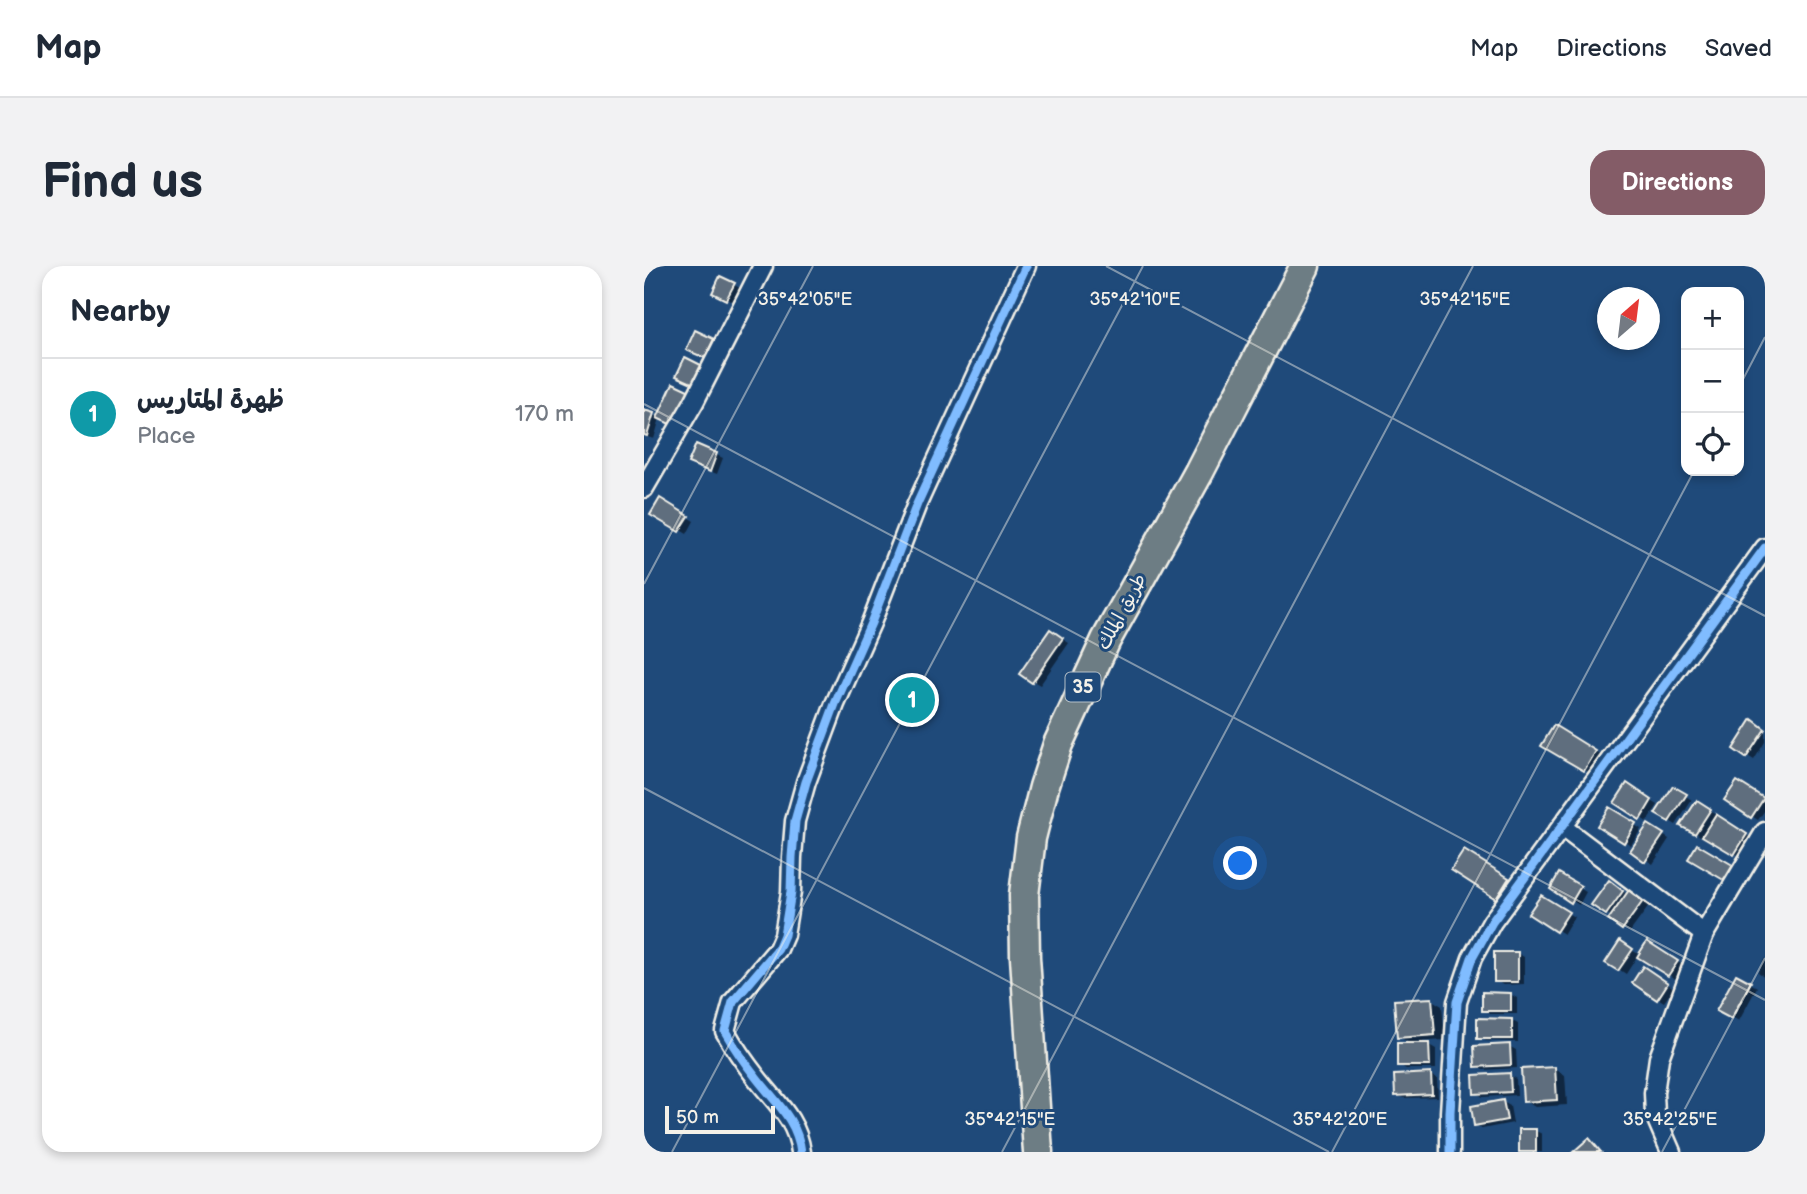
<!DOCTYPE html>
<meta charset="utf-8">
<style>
:root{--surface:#fff;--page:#f2f2f3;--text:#1f2937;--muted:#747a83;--line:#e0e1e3;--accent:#845c67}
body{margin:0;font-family:"Balsamiq Sans","Playpen Sans Arabic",sans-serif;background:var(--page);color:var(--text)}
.controls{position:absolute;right:21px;top:21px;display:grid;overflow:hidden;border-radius:14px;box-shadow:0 4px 10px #0003}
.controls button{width:63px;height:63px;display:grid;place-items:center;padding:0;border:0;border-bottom:2px solid var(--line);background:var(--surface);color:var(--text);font:35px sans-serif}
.compass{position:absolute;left:953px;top:21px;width:63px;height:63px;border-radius:50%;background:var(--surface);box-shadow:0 4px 10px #0003;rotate:28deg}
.scale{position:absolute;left:21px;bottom:18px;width:110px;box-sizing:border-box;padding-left:7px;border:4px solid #f4f1e8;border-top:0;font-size:19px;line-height:24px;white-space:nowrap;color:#f4f1e8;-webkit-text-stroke:5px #1f4a7a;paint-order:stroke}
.you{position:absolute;left:597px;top:598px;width:24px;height:24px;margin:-18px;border:5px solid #fff;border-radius:50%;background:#1a73e8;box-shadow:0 0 0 10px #1a73e833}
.badge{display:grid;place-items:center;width:46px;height:46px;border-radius:50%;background:var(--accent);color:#fff;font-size:23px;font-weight:700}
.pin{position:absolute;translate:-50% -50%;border:4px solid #fff;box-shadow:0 2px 7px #0006}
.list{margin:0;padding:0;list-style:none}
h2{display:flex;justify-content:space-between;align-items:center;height:91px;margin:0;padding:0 28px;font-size:30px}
h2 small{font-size:23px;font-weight:400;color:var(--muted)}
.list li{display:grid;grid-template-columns:46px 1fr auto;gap:21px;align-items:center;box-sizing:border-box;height:112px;padding:0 28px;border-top:2px solid var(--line)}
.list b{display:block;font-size:26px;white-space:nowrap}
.list p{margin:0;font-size:23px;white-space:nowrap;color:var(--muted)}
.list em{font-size:23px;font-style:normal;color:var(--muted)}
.icon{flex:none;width:38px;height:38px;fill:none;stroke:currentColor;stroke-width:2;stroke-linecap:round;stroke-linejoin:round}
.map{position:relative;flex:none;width:1121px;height:886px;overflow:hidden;border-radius:21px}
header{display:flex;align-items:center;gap:42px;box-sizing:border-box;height:98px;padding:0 35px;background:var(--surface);border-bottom:2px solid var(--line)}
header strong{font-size:33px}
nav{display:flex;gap:38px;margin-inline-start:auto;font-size:24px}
.intro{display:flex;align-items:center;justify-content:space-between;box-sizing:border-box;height:168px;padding:0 42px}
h1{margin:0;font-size:49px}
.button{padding:18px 32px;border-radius:21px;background:var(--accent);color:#fff;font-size:24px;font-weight:700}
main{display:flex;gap:42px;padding:0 42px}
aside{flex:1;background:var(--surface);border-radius:21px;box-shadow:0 4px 10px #0003}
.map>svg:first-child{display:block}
.shadow{fill:#0007}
.building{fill:#5e6e7e;stroke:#f4f1e8;stroke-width:2}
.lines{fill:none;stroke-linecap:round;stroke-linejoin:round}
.minor-casing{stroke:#f4f1e8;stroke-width:23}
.primary-casing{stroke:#f4f1e8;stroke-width:33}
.minor{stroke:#1f4a7a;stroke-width:18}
.primary{stroke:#6d7d84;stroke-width:28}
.cycleway-casing{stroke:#1f4a7a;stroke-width:13}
.cycleway{stroke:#80bcff;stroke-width:9}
.ticks{fill:none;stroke:#f4f1e8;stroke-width:2;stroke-opacity:0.45}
.labels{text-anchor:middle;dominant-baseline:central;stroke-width:6;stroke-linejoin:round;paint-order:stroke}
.shield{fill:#1f4a7a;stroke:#b4bfc7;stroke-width:2}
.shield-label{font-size:18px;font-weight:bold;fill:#f4f1e8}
.street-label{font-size:19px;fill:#f4f1e8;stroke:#1f4a7a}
.ticks-label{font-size:18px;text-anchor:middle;fill:#f4f1e8;stroke:#1f4a7a;stroke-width:6;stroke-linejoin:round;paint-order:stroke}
</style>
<header>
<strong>Map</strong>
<nav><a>Map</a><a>Directions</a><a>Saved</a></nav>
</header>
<div class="intro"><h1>Find us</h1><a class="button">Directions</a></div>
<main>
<aside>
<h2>Nearby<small></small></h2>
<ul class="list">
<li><span class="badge" style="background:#0f9aa8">1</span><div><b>ظهرة المتاريس</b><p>Place</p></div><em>170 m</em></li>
</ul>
</aside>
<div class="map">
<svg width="1121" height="886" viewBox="0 0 1121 886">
<rect width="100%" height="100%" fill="#1f4a7a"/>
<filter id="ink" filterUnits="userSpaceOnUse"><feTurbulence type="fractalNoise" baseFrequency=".0143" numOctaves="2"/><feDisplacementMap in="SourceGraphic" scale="14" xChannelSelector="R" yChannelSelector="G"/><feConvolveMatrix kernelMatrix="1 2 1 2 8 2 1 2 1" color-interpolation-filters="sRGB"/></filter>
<g filter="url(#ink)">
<!-- shadow -->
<g class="shadow">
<polygon points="90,19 96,22 89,36 77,30"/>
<polygon points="52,67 76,78 68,94 51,87"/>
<polygon points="0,146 16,152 10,173 0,170"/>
<polygon points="53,180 79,192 73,208 53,200"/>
<polygon points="17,235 50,255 43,268 9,248"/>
<polygon points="406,365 425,377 396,419 377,408"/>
<polygon points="1108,455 1121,463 1121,476 1110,494 1091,482"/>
<polygon points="911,462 962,492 951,510 900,479"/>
<polygon points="1093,517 1121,535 1121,544 1114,554 1082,534"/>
<polygon points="983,520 1014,539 1003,556 973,536"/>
<polygon points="1029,522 1048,534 1032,559 1013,547"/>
<polygon points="1053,537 1072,548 1071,550 1109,573 1097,591 1059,568 1058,571 1039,559"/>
<polygon points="966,543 997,563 987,579 955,560"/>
<polygon points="1005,560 1025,573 1009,598 988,585"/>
<polygon points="831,592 874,620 863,637 852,631"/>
<polygon points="916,610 942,626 935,639 908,623"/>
<polygon points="972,620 984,629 992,630 1005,640 986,666 966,653 968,651 963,648"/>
<polygon points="897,631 930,651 920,668 887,648"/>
<polygon points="976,677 996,689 1004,677 1040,700 1031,713 994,689 982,708 964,696"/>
<polygon points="873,687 880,691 880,718 859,719 852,715"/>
<polygon points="1121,692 1121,711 1114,706"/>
<polygon points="1000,703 1030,722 1020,736 990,717"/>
<polygon points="1093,710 1113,721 1095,755 1075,744"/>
<polygon points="866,728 873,732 873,748 846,748 840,744"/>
<polygon points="788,734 798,740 801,774 770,776 770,779 785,779 792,783 792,803 762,803 755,799 769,779 755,771"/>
<polygon points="867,754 874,758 874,776 842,775 835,772"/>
<polygon points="865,780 872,784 873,802 839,804 833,800"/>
<polygon points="911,803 921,809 923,839 891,841 881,835"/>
<polygon points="787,809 793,812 794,831 759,832 753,829"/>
<polygon points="865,809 872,813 873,829 839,831 832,827"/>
<polygon points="859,836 866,840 869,857 838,863 832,859"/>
<polygon points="877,864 892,865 898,868 898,886 876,886"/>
</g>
<!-- building -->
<g class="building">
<polygon points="76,10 91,17 82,34 68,27"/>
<polygon points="51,64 70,73 61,92 42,84"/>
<polygon points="41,91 59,100 50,118 32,110"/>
<polygon points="29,117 46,125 30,160 13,152"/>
<polygon points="0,144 10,147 3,170 0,169"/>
<polygon points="52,178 73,187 66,206 44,197"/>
<polygon points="16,232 45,250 35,266 6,249"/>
<polygon points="406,363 419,372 388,417 375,408"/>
<polygon points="1108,453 1121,463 1102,492 1089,483"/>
<polygon points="910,459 952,485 940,505 897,480"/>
<polygon points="1093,515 1120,532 1107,552 1080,534"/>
<polygon points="983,517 1008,534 996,554 970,537"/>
<polygon points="1029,520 1043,528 1025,556 1011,548"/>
<polygon points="1053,534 1067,543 1051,568 1036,560"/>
<polygon points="965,541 992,557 980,577 953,560"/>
<polygon points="1072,548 1103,568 1090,589 1058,570"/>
<polygon points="1004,558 1020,568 1001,596 986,585"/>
<polygon points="1053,578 1092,601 1083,616 1044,593"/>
<polygon points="820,584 865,612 852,633 807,604"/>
<polygon points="915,607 937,620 927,637 906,623"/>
<polygon points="965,614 979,625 962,649 947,639"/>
<polygon points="985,624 999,635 978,664 964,654"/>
<polygon points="897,629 925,646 912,666 884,648"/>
<polygon points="976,674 989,683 974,705 961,697"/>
<polygon points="1003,675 1034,695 1024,710 993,691"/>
<rect x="850" y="686" width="24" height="30"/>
<polygon points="999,700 1024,717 1013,734 988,717"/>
<polygon points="1092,708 1107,716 1087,753 1072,745"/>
<polygon points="838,726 867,727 867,745 838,745"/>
<polygon points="788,732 791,769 753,772 750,734"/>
<polygon points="833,752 868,753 868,773 833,773"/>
<polygon points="753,777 785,777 786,800 753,800"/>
<polygon points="866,778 867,799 831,801 830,780"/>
<polygon points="911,801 913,834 879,836 877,803"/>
<polygon points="787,807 788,828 751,830 750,809"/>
<polygon points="866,807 867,826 830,828 829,809"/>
<polygon points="859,834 863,854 830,860 827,840"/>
<rect x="875" y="863" width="17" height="23"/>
<polygon points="945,872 957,886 929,886"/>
</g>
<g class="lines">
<!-- minor casing -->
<g class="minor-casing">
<g id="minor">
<polyline points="0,222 50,136 119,0"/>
<polyline points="918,561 1060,668"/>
<path d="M157 886C153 853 131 836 112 811 101 797 90 781 81 765L89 736 134 683 140 669 147 626 148 591 151 555 162 516 191 438 227 357 273 238 382 0"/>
<polyline points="806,886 806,846 813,736 828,692 848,656 1121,282"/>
<polyline points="1027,886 1011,849 1010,827 1015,792 1060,668 1121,566"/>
</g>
</g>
<!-- primary casing -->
<g class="primary-casing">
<polyline id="primary" points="394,886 381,691 380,629 387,572 400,521 414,478 462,374 555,206 661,0"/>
</g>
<!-- minor -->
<use href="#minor" class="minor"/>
<!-- primary -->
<use href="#primary" class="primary"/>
<!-- cycleway casing -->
<g class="cycleway-casing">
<g id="cycleway">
<path d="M157 886C153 853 131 836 112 811 101 797 90 781 81 765L89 736 134 683 140 669 147 626 148 591 151 555 162 516 191 438 227 357 273 238 382 0"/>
<polyline points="806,886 806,846 813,736 828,692 848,656 1121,282"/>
</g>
</g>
<!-- cycleway -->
<use href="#cycleway" class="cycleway"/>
</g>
</g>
<!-- ticks -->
<path class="ticks" d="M462 0 1121 350M1095 121 1121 71M0 138 1121 734M0 318 169 0M0 522 685 886M28 886 499 0M358 886 829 0M688 886 1050 205M1018 886 1121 692"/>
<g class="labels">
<!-- shield labels -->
<rect class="shield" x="421.5" y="406.5" width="35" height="29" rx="5"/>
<g class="shield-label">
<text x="439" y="421">35</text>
</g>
<!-- street labels -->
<g class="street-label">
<text transform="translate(478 346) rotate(-62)">طريق الملك</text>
</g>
</g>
<g class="ticks-label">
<text x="161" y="39">35°42'05"E</text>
<text x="491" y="39">35°42'10"E</text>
<text x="821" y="39">35°42'15"E</text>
<text x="366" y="859">35°42'15"E</text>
<text x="696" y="859">35°42'20"E</text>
<text x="1026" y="859">35°42'25"E</text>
</g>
</svg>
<div class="controls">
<button>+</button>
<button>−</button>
<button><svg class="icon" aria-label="locate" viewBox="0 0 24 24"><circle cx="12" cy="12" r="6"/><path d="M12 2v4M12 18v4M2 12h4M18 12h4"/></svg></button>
</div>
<svg class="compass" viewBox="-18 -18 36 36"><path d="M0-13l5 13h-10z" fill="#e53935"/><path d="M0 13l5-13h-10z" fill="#747a83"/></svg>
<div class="scale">50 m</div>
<div class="you"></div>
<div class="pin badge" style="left:268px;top:434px;background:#0f9aa8">1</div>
</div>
</main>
